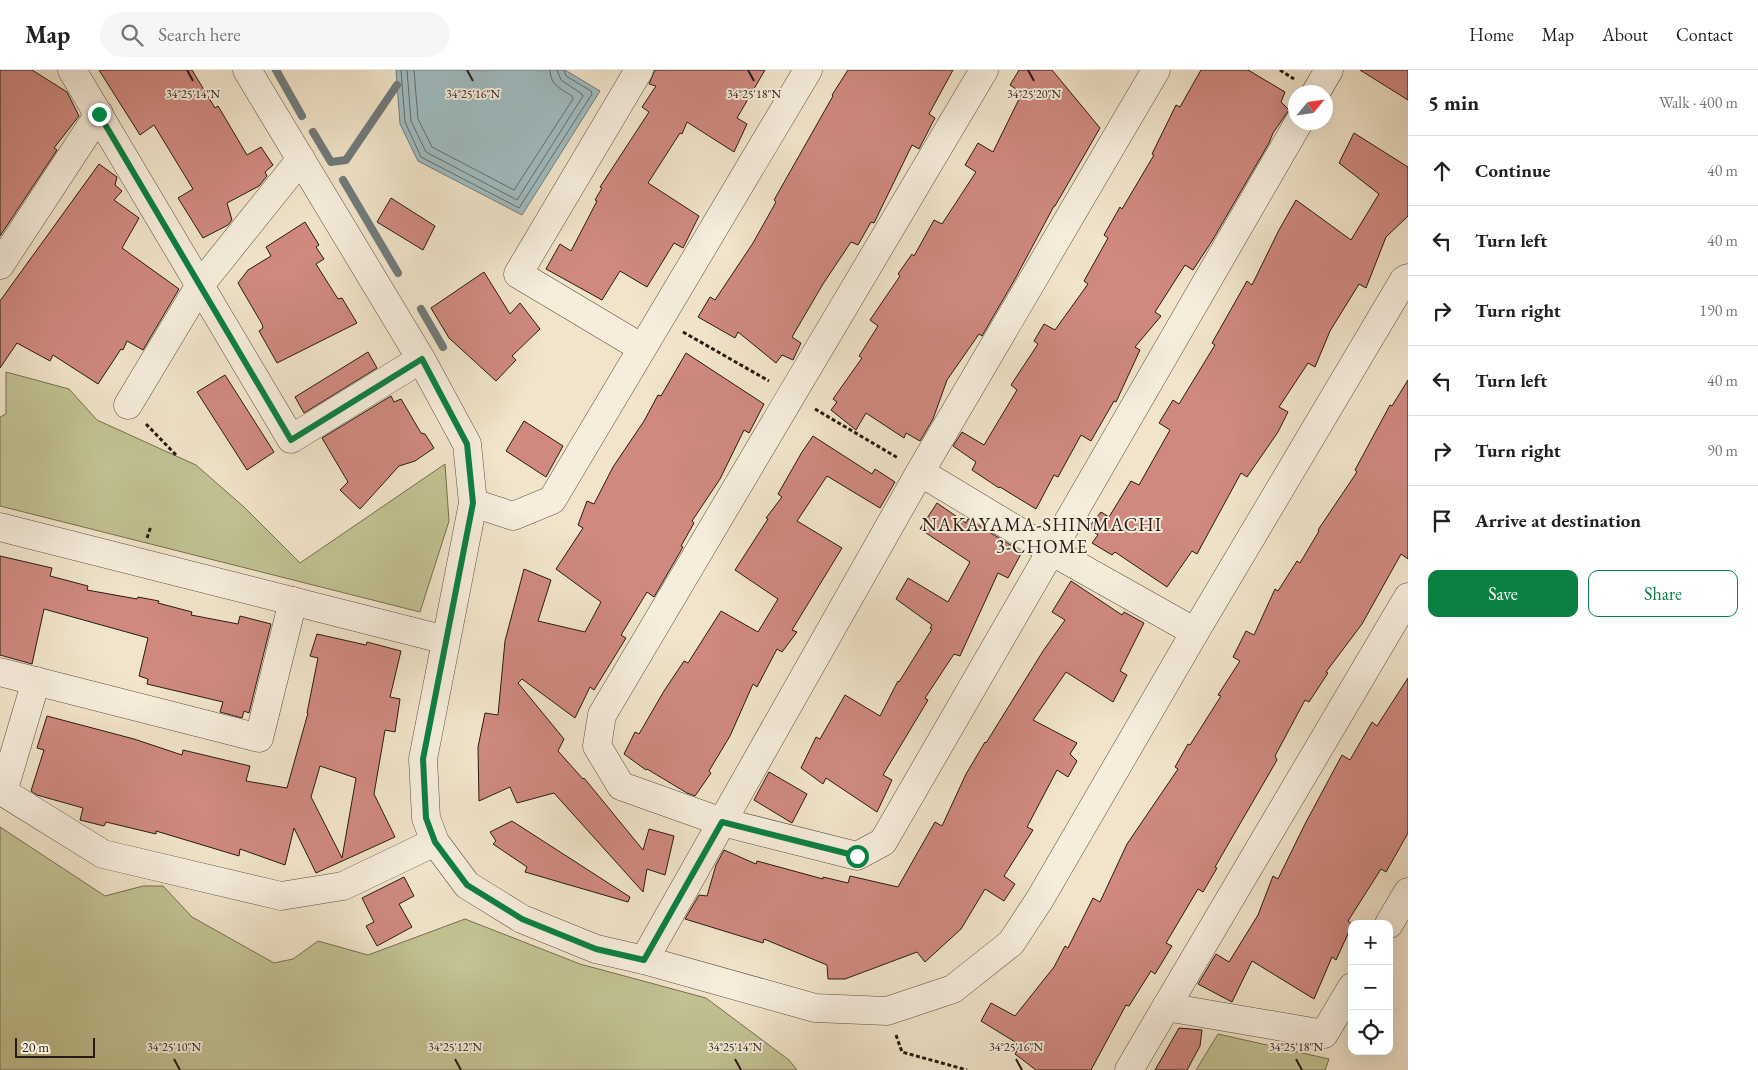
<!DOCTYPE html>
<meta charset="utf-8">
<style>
:root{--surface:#fff;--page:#f6f6f6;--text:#202124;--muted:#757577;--line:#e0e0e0;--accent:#0b8043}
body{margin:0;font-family:"EB Garamond",serif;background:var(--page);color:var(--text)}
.controls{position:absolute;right:15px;bottom:15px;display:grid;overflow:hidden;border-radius:10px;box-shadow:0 5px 20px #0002}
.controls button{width:45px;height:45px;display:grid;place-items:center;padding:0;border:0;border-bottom:1px solid var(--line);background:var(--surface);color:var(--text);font:25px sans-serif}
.compass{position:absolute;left:1288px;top:15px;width:45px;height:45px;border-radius:50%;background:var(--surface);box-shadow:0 5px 20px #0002;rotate:61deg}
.scale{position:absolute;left:15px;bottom:12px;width:80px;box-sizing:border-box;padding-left:5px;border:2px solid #291a13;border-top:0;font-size:14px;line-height:18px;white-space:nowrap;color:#291a13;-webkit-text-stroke:4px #f6eddd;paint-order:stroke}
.stop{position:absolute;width:15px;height:15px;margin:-11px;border:4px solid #0b8043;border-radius:50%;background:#fff}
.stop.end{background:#0b8043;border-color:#fff;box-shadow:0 1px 5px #0008}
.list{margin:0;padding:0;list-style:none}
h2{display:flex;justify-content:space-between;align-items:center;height:65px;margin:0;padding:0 20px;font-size:21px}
h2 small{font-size:16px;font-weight:400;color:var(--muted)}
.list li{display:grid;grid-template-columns:32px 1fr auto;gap:15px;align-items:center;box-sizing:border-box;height:70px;padding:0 20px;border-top:1px solid var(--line)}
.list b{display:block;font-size:19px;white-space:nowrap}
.list em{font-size:16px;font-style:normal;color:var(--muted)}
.actions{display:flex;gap:10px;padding:15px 20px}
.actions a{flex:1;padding:11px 0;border:1px solid var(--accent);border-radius:10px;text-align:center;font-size:18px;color:var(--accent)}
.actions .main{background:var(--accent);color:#fff}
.icon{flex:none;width:28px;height:28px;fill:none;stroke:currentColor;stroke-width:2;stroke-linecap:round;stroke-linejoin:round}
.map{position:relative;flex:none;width:1408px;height:1000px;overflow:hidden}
header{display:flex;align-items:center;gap:30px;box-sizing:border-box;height:70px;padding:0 25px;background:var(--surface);border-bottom:1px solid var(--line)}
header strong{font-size:24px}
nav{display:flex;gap:28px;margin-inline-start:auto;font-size:18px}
.search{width:350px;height:45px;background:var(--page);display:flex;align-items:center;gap:12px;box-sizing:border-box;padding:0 18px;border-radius:28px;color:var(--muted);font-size:19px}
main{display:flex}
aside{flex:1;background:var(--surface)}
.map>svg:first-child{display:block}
.green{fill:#c2c292;stroke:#766e52}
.water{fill:#9fbcc1;stroke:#707b7b}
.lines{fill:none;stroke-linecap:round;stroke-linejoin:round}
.shore{stroke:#646b6a;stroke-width:1}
.stream{stroke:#707b7b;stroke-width:8}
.building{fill:#cf897f;stroke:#291a13;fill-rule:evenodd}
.minor-casing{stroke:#5b4c41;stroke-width:29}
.tertiary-casing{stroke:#5b4c41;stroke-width:29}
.path{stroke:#291a13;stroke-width:3;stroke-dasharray:4 2.5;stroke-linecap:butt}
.minor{stroke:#f6eddd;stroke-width:28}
.tertiary{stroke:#f6eddd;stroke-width:28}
.route{stroke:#0b8043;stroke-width:6}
.ticks{fill:none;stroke:#291a13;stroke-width:2}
.labels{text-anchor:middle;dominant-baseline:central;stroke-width:4;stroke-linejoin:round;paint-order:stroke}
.neighbourhood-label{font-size:19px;letter-spacing:1px;fill:#291a13;stroke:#f6eddd}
.ticks-label{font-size:12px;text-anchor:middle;fill:#291a13;stroke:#f6eddd;stroke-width:4;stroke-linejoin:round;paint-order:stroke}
</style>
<header>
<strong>Map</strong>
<div class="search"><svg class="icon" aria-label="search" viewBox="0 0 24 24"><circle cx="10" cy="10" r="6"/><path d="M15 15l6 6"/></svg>Search here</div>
<nav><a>Home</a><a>Map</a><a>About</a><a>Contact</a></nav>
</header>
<main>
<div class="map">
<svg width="1408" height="1000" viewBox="0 0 1408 1000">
<rect width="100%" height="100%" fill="#f1e4ca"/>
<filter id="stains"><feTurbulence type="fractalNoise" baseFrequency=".004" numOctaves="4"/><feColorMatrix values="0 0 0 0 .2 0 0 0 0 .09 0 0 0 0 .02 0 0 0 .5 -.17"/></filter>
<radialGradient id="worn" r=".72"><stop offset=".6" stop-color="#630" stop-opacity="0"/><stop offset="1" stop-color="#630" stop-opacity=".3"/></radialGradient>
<!-- green -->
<g class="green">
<polygon points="6,302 69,319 97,350 196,395 244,437 300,493 445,394 449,451 420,542 0,436 0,347 6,344"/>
<polygon points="0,757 105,826 143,816 163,816 192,847 274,893 293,889 318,871 368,885 465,849 580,894 706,928 789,990 797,1000 0,1000"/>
<polygon points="1218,964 1329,989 1325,1000 1196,1000"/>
</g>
<!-- water -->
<polygon class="water" points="396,0 565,0 600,21 522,145 418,91 400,54"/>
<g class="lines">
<!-- shore -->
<g class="shore">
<polyline points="401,0 405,52 421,87 519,138 592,24 591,21 566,6 564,0"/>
<polyline points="407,0 411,51 426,82 517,130 583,26 582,24 561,10 557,0"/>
<path d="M414 0 418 49 432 77 514 120 573 29 572 26C561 19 550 15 550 0"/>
</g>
<!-- stream -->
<g class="stream">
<polyline points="276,0 302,46"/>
<polyline points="313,62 331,92 346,90 397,15"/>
<polyline points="343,110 398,203"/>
<polyline points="421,239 443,277"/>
</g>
</g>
<!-- building -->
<g class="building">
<polygon points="0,0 32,0 67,22 79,46 54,78 57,80 0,166"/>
<polygon points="99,0 192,0 215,38 218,36 247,85 261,77 273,95 265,102 267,106 259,116 227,133 232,150 228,155 203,168 178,128 193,119 154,55 140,65"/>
<polygon points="655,0 765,0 737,48 747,54 734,82 687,52 682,64 680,63 648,113 699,146 683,178 674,173 647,217 620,201 602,230 546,199 560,174 571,181 597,131 595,130 602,118 600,117 649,42 642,37 656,16 649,14"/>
<polygon points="848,0 953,0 929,44 935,48 919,79 912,75 874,153 871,152 858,175 851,172 823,214 792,267 801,273 793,290 782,285 776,293 738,262 735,268 698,247 710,227 715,230 753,173 776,132 774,130 833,26 832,25"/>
<polygon points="1019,0 1052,0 1100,58 1055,136 1054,136 1015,209 982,266 979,264 947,310 933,349 920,371 906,363 904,368 866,343 856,360 831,340 837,332 833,329 862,288 859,286 878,256 870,250 900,206 898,204 912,184 914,186 934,150 942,154 976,102 965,95 978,73 993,82 1022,23 1010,15"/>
<polygon points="1201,0 1248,0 1285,22 1281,32 1289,40 1273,63 1269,73 1212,171 1193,200 1185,195 1155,242 1161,246 1135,277 1140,280 1116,332 1114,331 1091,371 1081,365 1058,407 1054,405 1036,439 1000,417 999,418 972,400 976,392 953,376 962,362 984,375 1017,320 1011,315 1038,274 1034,271 1044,254 1055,260 1088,214 1084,211 1108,168 1104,165 1120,137 1122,139 1154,85 1152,84 1176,35 1180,37"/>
<polygon points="1360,0 1408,0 1408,30"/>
<polygon points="1354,63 1408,97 1408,146 1386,167 1366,218 1359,214 1330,261 1315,297 1308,293 1279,337 1288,342 1278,362 1247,407 1241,403 1197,484 1192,481 1167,517 1115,482 1112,485 1092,473 1098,465 1088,458 1101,442 1109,447 1131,411 1139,415 1170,360 1159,353 1173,330 1179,334 1215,275 1212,273 1247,211 1252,215 1279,160 1296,130 1351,170 1379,124 1339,93"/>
<polygon points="99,94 117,107 115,115 122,121 114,130 139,148 122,178 179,219 143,280 127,271 123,280 121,279 98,314 53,285 50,291 17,273 0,298 0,231"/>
<polygon points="391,128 435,156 423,180 377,152"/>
<polygon points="305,152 319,175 316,177 324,189 316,194 338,229 342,228 357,253 277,293 259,261 263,258 262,254 238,213 248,200 271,186 266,177"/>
<polygon points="484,202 510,244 520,233 540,259 512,286 516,290 496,311 449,268 431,238"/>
<polygon points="368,282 377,298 304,343 295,327"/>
<polygon points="686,283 764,334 749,363 744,360 720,409 692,451 694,453 681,476 683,477 654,527 647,522 621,565 626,568 594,620 590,617 575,648 522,609 518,613 564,669 558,681 583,709 584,708 643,780 649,759 674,766 665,805 647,799 643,822 554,723 517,733 510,717 479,731 478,677 485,643 498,645 505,571 524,499 551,510 538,551 585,562 601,532 556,499 583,458 578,455 587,431 594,434 613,397 644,351 658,325 661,326"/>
<polygon points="225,305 274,382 247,400 197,322"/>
<polygon points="1408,310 1408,489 1401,484 1362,554 1326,602 1328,603 1309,632 1305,630 1275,686 1277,690 1215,797 1217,798 1203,822 1198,819 1166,873 1172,876 1155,904 1151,901 1129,936 1126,935 1091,1000 1036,1000 1015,984 1020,975 981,951 991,933 1015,946 1054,897 1065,876 1068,878 1093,828 1100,832 1127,774 1178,699 1175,697 1188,674 1190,675 1221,626 1218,625 1240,591 1233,587 1246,561 1254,565 1275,519 1278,521 1297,491 1300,493 1319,461 1318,460 1357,402 1355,400 1390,335 1392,336"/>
<polygon points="391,326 394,332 401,329 421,363 425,364 434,378 415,391 399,396 360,439 340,420 348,412 322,368"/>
<polygon points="524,351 563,376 546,407 506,381"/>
<polygon points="813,366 872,404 875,399 895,412 880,438 827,406 797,451 842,478 792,560 797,562 782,582 777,579 757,617 753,614 730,666 709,701 711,703 695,726 687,723 647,699 646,700 624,684 635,662 639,664 664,621 684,591 688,593 721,541 758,562 778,529 735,500 768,449 766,448 782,427 778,424 802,382"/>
<polygon points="937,433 966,453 968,449 1022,482 1008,508 998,503 960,586 954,584 925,628 928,630 883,705 892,710 877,742 826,708 823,714 801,698 816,667 820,669 845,625 880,646 898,611 899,612 932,559 930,558 932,555 896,529 908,508 948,532 970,492 920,459"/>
<polygon points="0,486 52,498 50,506 88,516 87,520 137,529 138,527 159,531 158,533 192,542 191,545 238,554 240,546 271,554 249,643 244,641 242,648 220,642 223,632 147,614 148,609 139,606 148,568 44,539 32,594 0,585"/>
<polygon points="1071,511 1122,545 1124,542 1144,553 1120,601 1127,605 1113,632 1066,602 1033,650 1077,673 1070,684 1077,691 1068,707 1057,700 1027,757 1033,760 1004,806 1015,814 1004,831 985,819 961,859 925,892 917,882 845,909 828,909 827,895 764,869 763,873 685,849 699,825 707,826 716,795 724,780 756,794 757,791 823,809 823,807 848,813 850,806 898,817 935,752 942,756 966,704 985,672 986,673 1043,581 1065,550 1052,542"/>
<path d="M317 564 366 575 367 572 401 581 390 627 400 629 395 662 385 660 374 724 395 767 316 803 294 758 285 795 240 779 239 786 156 761V764L106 752 104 756 80 750 83 738 37 725 31 721 44 680 37 678 47 646 134 669 182 685 183 680 250 696 246 711 287 718 308 643H307L318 588 310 586ZM320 696 356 708 342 788 311 727Z"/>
<polygon points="1408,608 1408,763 1386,802 1381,799 1348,851 1352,854 1352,855 1336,890 1332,887 1314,929 1252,891 1232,932 1198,914 1216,884 1229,892 1258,845 1273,806 1278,809 1305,754 1342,685 1350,690 1372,652 1377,656"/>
<polygon points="769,702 807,724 792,753 754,730"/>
<polygon points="512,751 630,827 628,832 525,802 527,797 493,774 496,771 490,762"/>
<polygon points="404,807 414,826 399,834 412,857 377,876 366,856 374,852 362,828"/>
<polygon points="1179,958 1202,960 1200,976 1187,1000 1155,1000"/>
</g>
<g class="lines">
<!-- minor casing -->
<g class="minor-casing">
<g id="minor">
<polyline points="72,0 291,369 421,289"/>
<polyline points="639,0 518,204 642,278"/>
<polyline points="984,0 602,645 597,676 621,716 722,752 857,786 883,772 1299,52"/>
<polyline points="1316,22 1329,0"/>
<polyline points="0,195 99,44"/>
<polyline points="128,335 200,215 301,89"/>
<polyline points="920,402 1051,481 1195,562"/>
<polyline points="473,433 513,446 552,430 808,0"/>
<polyline points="0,457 446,570"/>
<polyline points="0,602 259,668 293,531"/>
<polyline points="36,611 3,722 103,784 281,826 343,816 435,772"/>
<polyline points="1389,854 1408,822"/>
<polyline points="644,890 920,402 1156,0"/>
<polyline points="1166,937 1324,964 1352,917"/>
<polyline points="1129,1000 1408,527"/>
</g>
</g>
<!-- tertiary casing -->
<g class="tertiary-casing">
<polyline id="tertiary" points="247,0 421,289 467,374 473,433 423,689 426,748 435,772 467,815 522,849 596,879 644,890 815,938 887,941 953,919 1011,873 1040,829 1195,562 1404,210 1408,208"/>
</g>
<!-- path -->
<g class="path">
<polyline points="1280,0 1294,9"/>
<polyline points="683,262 769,311"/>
<polyline points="815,339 898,388"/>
<polyline points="146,354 177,386"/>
<polyline points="147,468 151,456"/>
<polyline points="896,965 902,982 967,1000"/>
</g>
<!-- minor -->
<use href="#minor" class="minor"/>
<!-- tertiary -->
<use href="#tertiary" class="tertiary"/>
</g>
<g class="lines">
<!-- route -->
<polyline class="route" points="99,44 291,370 422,289 467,374 473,433 423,689 426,748 435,772 467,815 522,849 596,879 644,890 722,752 857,786"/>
</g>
<!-- ticks -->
<path class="ticks" d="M187 0 193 11M467 0 473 11M748 0 754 11M1028 0 1034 11M174 989 180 1000M455 989 461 1000M735 989 741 1000M1016 989 1022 1000M1296 989 1302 1000"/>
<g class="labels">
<!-- neighbourhood labels -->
<g class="neighbourhood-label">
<text x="1042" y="454">NAKAYAMA-SHINMACHI<tspan x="1042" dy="22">3-CHOME</tspan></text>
</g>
</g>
<g class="ticks-label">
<text x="193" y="28">34°25'14"N</text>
<text x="473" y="28">34°25'16"N</text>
<text x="754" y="28">34°25'18"N</text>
<text x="1034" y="28">34°25'20"N</text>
<text x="174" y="981">34°25'10"N</text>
<text x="455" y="981">34°25'12"N</text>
<text x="735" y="981">34°25'14"N</text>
<text x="1016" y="981">34°25'16"N</text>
<text x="1296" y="981">34°25'18"N</text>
</g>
<rect width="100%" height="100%" filter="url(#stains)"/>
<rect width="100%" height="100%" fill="url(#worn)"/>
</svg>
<div class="controls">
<button>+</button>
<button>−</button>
<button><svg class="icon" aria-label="locate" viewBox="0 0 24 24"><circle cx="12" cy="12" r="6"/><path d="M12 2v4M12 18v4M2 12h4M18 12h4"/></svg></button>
</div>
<svg class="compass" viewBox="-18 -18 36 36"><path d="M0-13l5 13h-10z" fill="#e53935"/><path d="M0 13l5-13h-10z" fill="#757577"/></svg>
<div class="scale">20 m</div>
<div class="stop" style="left:857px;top:786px"></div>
<div class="stop end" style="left:99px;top:44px"></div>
</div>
<aside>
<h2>5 min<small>Walk · 400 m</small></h2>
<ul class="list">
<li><svg class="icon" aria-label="ahead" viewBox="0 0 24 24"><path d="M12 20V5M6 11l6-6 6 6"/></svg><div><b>Continue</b></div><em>40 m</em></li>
<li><svg class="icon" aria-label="left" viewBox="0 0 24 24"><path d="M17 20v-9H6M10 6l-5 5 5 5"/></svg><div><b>Turn left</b></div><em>40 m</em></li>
<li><svg class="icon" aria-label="right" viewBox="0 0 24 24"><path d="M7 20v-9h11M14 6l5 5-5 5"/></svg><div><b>Turn right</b></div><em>190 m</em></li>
<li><svg class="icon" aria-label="left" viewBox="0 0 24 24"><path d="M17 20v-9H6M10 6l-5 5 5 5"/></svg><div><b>Turn left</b></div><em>40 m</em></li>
<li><svg class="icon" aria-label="right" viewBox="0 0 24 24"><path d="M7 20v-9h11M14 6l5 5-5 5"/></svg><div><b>Turn right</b></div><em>90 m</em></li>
<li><svg class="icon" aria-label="arrive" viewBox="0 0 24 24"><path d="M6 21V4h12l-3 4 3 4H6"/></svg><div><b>Arrive at destination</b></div></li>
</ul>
<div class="actions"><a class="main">Save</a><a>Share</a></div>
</aside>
</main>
